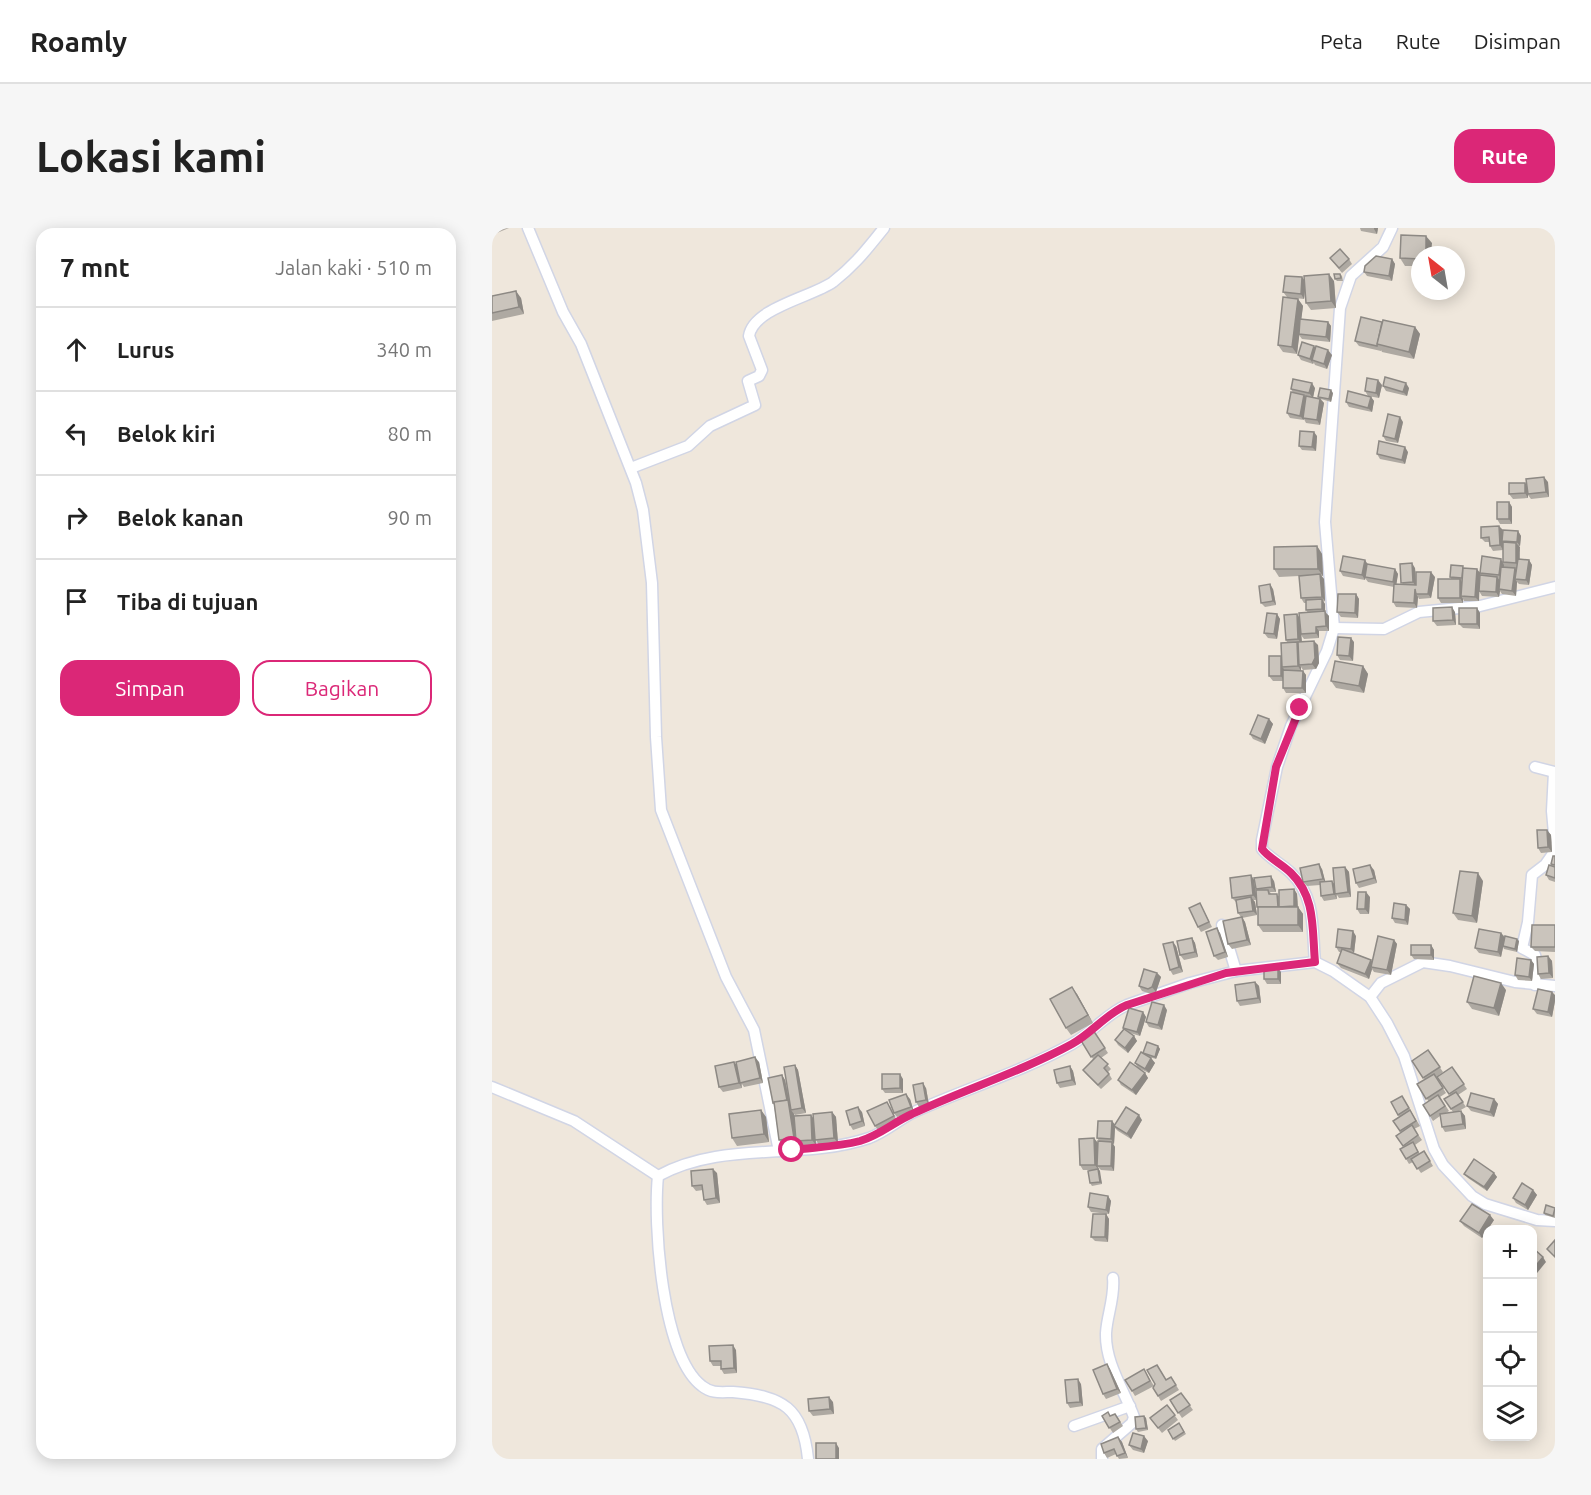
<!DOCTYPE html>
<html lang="id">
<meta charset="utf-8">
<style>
:root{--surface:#fff;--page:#f6f6f6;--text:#222;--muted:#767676;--line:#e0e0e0;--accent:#db2777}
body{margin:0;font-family:Ubuntu,sans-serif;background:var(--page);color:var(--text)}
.controls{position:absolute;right:18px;bottom:18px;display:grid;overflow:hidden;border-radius:12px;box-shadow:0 3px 15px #0003}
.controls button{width:54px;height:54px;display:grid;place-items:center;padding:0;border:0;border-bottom:2px solid var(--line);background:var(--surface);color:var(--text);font:30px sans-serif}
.compass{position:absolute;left:919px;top:18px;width:54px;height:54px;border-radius:50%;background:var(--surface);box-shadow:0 3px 15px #0003;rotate:329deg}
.stop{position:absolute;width:18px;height:18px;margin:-14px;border:4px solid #db2777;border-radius:50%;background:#fff}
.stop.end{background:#db2777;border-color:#fff;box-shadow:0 2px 6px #0008}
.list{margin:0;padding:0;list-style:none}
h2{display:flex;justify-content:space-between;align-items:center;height:78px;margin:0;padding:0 24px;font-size:26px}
h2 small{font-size:20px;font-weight:400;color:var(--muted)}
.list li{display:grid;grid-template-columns:39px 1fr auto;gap:18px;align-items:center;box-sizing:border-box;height:84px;padding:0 24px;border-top:2px solid var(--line)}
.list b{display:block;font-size:22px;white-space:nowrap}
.list em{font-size:20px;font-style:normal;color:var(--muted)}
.actions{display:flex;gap:12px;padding:18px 24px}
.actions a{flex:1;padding:14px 0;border:2px solid var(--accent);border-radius:18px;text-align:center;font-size:21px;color:var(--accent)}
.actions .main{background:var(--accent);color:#fff}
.icon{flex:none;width:33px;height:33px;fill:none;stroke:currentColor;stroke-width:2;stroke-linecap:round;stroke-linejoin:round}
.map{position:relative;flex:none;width:1063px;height:1231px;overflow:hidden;border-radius:18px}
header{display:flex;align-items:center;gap:36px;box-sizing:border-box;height:84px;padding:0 30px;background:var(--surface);border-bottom:2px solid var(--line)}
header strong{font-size:28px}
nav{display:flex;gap:33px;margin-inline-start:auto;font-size:21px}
.intro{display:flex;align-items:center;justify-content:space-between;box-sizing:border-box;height:144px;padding:0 36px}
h1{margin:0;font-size:42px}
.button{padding:15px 27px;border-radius:18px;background:var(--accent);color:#fff;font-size:21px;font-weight:700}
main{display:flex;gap:36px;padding:0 36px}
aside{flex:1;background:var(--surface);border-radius:18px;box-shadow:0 3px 15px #0003}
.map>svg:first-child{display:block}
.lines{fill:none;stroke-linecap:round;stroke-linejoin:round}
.street-casing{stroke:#d1d5e5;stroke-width:13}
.street{stroke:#fff;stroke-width:10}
.wall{fill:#aea9a2}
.shaded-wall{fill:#8d8984}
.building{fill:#cac4bc;stroke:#8d8984;stroke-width:1.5}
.route{stroke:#db2777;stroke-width:8}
</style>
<header>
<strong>Roamly</strong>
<nav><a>Peta</a><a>Rute</a><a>Disimpan</a></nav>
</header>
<div class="intro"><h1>Lokasi kami</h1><a class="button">Rute</a></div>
<main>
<aside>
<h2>7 mnt<small>Jalan kaki · 510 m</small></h2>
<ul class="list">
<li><svg class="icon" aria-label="ahead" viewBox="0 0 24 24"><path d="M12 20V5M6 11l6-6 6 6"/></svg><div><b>Lurus</b></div><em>340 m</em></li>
<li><svg class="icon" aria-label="left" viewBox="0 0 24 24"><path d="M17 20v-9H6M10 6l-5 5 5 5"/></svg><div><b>Belok kiri</b></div><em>80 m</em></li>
<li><svg class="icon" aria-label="right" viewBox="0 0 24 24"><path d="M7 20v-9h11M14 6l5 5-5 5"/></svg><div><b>Belok kanan</b></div><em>90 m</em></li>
<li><svg class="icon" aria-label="arrive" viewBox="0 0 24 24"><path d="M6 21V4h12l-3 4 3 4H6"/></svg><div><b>Tiba di tujuan</b></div></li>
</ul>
<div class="actions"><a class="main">Simpan</a><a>Bagikan</a></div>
</aside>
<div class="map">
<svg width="1063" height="1231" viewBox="0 0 1063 1231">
<rect width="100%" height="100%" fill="#efe7dc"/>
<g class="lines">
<!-- street casing -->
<g class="street-casing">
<g id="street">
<polyline points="36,0 71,84 89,116 144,255 151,282 160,355 164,509 169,582 234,749 262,802 287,923"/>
<path d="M139 240 196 218 218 198 263 177 256 153 267 148 270 142 257 108C261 80 320 69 341 54 364 36 374 22 392 0"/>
<polyline points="842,400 892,401 927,384 988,378 1063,359"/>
<polyline points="1043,539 1062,544 1060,583 1063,617 1060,627 1053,637 1040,647 1036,694 1030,720 1043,727 1044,731 1043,757"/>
<polyline points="730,697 744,743"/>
<path d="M823 734C820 702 824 669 799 645 790 636 778 631 770 621V612L785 539 799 498 835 423 842 400 833 294 848 80 859 48 891 19 900 0"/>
<polyline points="878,769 889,755 931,734 958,738 1023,754 1063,758"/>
<path d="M0 859 82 893 166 948C231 912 309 933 377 910 393 904 405 893 420 885 473 861 529 844 580 816 600 805 615 785 635 777L698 755 744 743 823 734 841 743 878 769 895 795 912 828 942 921 951 937 980 968 993 976 1045 992 1063 993"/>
<path d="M166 948C161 996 170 1128 210 1158 220 1166 229 1164 241 1164 291 1168 311 1180 316 1231"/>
<polyline points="582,1198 638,1178"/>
<path d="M610 1231V1221L640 1195 642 1189C632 1162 613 1135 614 1105 615 1087 623 1069 621 1050"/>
</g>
</g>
<!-- street -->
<use href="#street" class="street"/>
</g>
<!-- wall -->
<g class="wall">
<polygon points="0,0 17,0 0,7"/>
<polygon points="868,0 886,0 885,6 869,3"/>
<polygon points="940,15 928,27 928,38 913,38 908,30"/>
<polygon points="838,30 857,31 860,36 850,45"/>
<polygon points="900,31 903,36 900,53 875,48 872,44"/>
<polygon points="848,46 850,48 851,53 845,53 843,51"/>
<polygon points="813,52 842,53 844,80 819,82 814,75 813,61 812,71 795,69 791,64"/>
<polygon points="0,68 29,70 32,86 0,93"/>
<polygon points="806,71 811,78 809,91 836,94 839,98 838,114 810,111 807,107 805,126 791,124 786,117"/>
<polygon points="890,94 923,99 928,106 922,131 890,124 889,122 889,123 867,118 863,113"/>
<polygon points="824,120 840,127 835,141 823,137 822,135 821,136 809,132 806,127"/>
<polygon points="890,157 887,170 876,168 873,163"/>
<polygon points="891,158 917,160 915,168 894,163"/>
<polygon points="823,160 821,169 827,170 826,169 841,165 839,174 829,171 832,175 828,197 814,195 812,191 812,192 798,190 795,185 801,165 799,161"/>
<polygon points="879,169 882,173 880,184 857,179 854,174"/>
<polygon points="911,194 906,215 894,213 891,208"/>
<polygon points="825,208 824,223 810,222 807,218"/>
<polygon points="916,224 913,236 888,231 885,226"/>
<polygon points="1056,254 1057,269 1039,271 1036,267 1036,270 1021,271 1017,266 1033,255 1035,258"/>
<polygon points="1017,274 1020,279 1020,296 1008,296 1005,291"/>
<polygon points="1010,302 1026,303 1029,308 1028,318 1027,318 1028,331 1037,332 1040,337 1037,357 1027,356 1025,354 1024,368 1010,366 1008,363 1007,369 990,368 987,363 987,373 972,373 971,371 971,375 949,375 946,370 959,351 958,349 972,340 988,344 1011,333 1011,322 1001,323 998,318 998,314 993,314 989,310"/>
<polygon points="825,318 830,326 831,348 829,348 832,351 833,373 831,374 833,376 833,384 837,388 837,403 827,403 827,410 812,411 809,407 810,413 826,417 827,435 824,441 811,442 809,439 809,443 811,443 814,447 814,465 794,465 791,460 791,453 781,453 777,448 789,428 790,430 795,414 794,412 805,386 808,390 816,385 814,382 814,375 812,375 809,370 807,348 787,349 782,341"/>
<polygon points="873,332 876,337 903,341 906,346 904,356 910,356 923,340 924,352 943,349 939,370 927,371 926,369 925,380 904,379 901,374 902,359 876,354 873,350 873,352 851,348 848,343"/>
<polygon points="781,361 784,377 773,379 769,375"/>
<polygon points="864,366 867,371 866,390 849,389 845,384"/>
<polygon points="985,380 988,385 988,401 971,400 967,396"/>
<polygon points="963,384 964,397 945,398 941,393"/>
<polygon points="785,386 788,391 785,411 776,410 772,405"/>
<polygon points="862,414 861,433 848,432 845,427"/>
<polygon points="871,438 876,446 872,465 844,460 839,453"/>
<polygon points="777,491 781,496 773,516 761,511 758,506"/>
<polygon points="1055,602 1059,607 1060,624 1049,625 1046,620"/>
<polygon points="1063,628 1063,654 1057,652 1054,647 1060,638 1059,636"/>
<polygon points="853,639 857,644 859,669 847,670 845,667 845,671 832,673 829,668 828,657 815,658 811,654 830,641 833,654 843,657"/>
<polygon points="882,642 885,655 867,660 864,655"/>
<polygon points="759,647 762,652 764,669 765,662 764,661 782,653 784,664 778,664 779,666 787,668 802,661 805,666 806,679 811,686 811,704 771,704 766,697 766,681 765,679 764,672 761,672 763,674 765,687 750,690 753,694 759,717 740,721 736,716 749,689 746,685 744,674 740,670"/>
<polygon points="991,653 985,695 966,692 961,685"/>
<polygon points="878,669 877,686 868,686 865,681"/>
<polygon points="708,675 720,699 709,704 706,699"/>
<polygon points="914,677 918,681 916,697 903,695 900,690"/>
<polygon points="1063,697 1063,724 1043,723 1039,719"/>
<polygon points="728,705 736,729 726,732 722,728"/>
<polygon points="1009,705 1013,709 1027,713 1025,724 1012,721 1011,719 1009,729 987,725 983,720"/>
<polygon points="864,708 862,725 879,732 880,734 902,712 905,716 899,747 882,744 880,741 877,751 849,740 845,735 849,724 847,724 844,719"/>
<polygon points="700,710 703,715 706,729 692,732 688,727"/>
<polygon points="939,717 942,722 942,732 922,731 919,727"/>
<polygon points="684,718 691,744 681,747 678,742"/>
<polygon points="1056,728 1060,733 1061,750 1049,751 1046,746"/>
<polygon points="1039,732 1042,736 1040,753 1026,752 1023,747"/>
<polygon points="789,744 789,756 775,756 772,751"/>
<polygon points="665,745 669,749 664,764 659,766 650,763 647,758"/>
<polygon points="763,754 767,758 769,775 748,778 745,773"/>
<polygon points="1014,762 1007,788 980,781 975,774"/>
<polygon points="585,766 601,795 579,807 574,800"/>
<polygon points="1063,773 1060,789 1045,786 1041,781"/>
<polygon points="675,782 670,802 657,799 654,794"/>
<polygon points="651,784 654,789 648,808 638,805 642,808 645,813 636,825 626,817 623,812 632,801 631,800"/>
<polygon points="601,802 616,825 609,830 619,841 616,844 620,851 609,861 594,846 591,842 601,831 588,811"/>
<polygon points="666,818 668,821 664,831 657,829 659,830 663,835 657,845 646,840 643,835 652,826"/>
<polygon points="936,822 951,844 944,849 954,865 948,869 957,883 954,885 961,884 952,871 958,867 945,849 960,839 975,861 966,867 974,879 967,883 969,883 973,888 974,901 953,904 950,899 948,888 941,893 931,877 937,874 925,856 933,852 920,833"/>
<polygon points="242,834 244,837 267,834 271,855 252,859 250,856 250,860 231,864 227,859"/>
<polygon points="303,837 306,842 314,885 303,887 302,886 302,888 322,891 340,884 344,889 346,915 327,917 324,912 324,917 307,917 292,920 287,912 282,877 281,875 290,847 293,852 298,872"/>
<polygon points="578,838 581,843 584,857 568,860 565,855"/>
<polygon points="653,845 656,850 644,867 629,857 626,852"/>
<polygon points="411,851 411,865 393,865 390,861"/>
<polygon points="434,860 437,877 427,879 424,874"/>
<polygon points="910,868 928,898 922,901 930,912 923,917 928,926 932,923 941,938 929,945 921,934 917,936 914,931 912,919 904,908 909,905 901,893 907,889 899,874"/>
<polygon points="418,871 422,884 405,889 402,885"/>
<polygon points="1002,871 1006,876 1002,889 979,883 975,878"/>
<polygon points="398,878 405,893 386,902 383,898"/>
<polygon points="269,882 274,889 277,914 245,918 240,910"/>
<polygon points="370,884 373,898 361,902 358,897"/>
<polygon points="650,892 639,911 626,903 623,900 622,916 621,916 623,919 622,943 609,942 606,939 610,956 600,958 598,955 602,942 591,942 588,937 606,915 606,923 607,913 605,910 620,893 623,897"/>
<polygon points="225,945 228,975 215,977 212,972 211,962 204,963 200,958"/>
<polygon points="1002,945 1005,949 995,963 976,950 972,946"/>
<polygon points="1041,962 1045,967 1036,982 1024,975 1021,970"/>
<polygon points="616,968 619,973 617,986 599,984 596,979"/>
<polygon points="1063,980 1063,990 1053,987 1052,985"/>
<polygon points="614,986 617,991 616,1014 603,1013 599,1009"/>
<polygon points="1002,992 990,1010 972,998 968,993"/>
<polygon points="244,1122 245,1145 232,1146 229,1141 229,1138 221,1138 218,1133"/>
<polygon points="615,1136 618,1141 629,1165 614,1171 611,1166"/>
<polygon points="665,1137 674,1152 682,1154 687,1162 669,1173 666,1168 663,1156"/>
<polygon points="652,1141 662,1158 643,1168 640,1163"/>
<polygon points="589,1156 591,1178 578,1180 575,1175"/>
<polygon points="689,1165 701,1182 690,1190 678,1172"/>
<polygon points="341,1174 342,1186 321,1188 317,1183"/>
<polygon points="675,1177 686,1192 670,1205 658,1190"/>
<polygon points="623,1186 631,1198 621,1205 610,1188 618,1188"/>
<polygon points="652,1188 654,1190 656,1202 646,1204 644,1201"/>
<polygon points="687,1195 694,1206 683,1213 676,1202"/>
<polygon points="626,1209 630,1214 636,1230 627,1231 624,1226 615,1230 612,1225"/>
<polygon points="656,1213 652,1225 641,1222 637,1217"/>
</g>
<!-- shaded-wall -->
<g class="shaded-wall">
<polygon points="882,0 886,0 885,6 882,1"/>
<polygon points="934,8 940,15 939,27 934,27"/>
<polygon points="900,31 903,36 900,53 897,48"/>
<polygon points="837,46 842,53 844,80 839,73"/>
<polygon points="810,49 814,54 812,71 809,66"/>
<polygon points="24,63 29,70 32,86 27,79"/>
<polygon points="806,71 811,78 805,126 800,119"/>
<polygon points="836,94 839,98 838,114 834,109"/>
<polygon points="923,99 928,106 922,131 917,124"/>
<polygon points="822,118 826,123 820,132 821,136 818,131"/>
<polygon points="836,122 840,127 835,141 832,136"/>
<polygon points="886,152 890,157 887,170 884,165"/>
<polygon points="820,155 823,160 821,170 817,165"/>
<polygon points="914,155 917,160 915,168 911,164"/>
<polygon points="839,162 841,165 839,174 837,171"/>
<polygon points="812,167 816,171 811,190 812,192 808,188"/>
<polygon points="879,169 882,173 880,184 876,180"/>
<polygon points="828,171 832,175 828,197 825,192"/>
<polygon points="908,189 911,194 906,215 903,211"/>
<polygon points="822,204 825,208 824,223 820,219"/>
<polygon points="913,219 916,224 913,236 910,232"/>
<polygon points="1052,249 1056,254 1057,269 1054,264"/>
<polygon points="1033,255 1036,259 1036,270 1033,265"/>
<polygon points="1017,274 1020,279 1020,296 1017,291"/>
<polygon points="1007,298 1011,302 1010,313 1011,314 1011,322 1008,317"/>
<polygon points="1026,303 1029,308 1028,318 1025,314"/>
<polygon points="1024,315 1028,319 1027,340 1024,335"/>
<polygon points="825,318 830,326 831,348 826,341"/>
<polygon points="1009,331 1012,337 1010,352 1007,347"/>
<polygon points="873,332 876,337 873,352 870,347"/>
<polygon points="1037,332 1040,337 1037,357 1034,352"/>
<polygon points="920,335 923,340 924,359 921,354"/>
<polygon points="1023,340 1026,345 1023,351 1025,354 1024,368 1020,363"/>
<polygon points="903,341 906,346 904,359 901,354"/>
<polygon points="985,341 988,345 987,373 983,369"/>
<polygon points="939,344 943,349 939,370 936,366"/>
<polygon points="828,346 832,351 833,373 830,369"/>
<polygon points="1005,349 1009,354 1007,361 1008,363 1007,369 1004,364"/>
<polygon points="968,351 971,356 969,368 971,371 971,375 968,370"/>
<polygon points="778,356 781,361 784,377 781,373"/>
<polygon points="923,361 924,366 926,369 925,380 922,375"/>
<polygon points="864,366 867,371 866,390 863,385"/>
<polygon points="830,371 833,376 833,384 837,388 837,403 834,398 833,386 830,381"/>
<polygon points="960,379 963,384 964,397 961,392"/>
<polygon points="985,380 988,385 988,401 985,396"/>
<polygon points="785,386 788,391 785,411 782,406"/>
<polygon points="805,386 808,391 810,416 806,411"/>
<polygon points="824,399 827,403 827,410 824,405"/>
<polygon points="859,410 862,414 861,433 857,428"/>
<polygon points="822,413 826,417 827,435 824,441 820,436"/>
<polygon points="805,414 808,419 807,437 809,439 809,443 806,438"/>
<polygon points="789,428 792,433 790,439 792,441 792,453 789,448"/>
<polygon points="871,438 876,446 872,465 867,458"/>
<polygon points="811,443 814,447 814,465 810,460"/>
<polygon points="777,491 781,496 773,516 769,511"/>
<polygon points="1055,602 1059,607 1060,624 1056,619"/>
<polygon points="827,636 830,641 834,656 831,651"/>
<polygon points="878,637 882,642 885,655 882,650"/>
<polygon points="853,639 857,644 859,669 856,664"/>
<polygon points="986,645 991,653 985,695 980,688"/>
<polygon points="759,647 762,652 765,672 761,667"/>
<polygon points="779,648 782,653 784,664 780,659"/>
<polygon points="840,653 844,658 843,666 845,671 842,666"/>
<polygon points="802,661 805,666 806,683 802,678"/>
<polygon points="874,664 878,669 877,686 873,681"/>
<polygon points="759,669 763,674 765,687 761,683"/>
<polygon points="914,677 918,681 916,697 913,692"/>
<polygon points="806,679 811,686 811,704 806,697"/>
<polygon points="750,689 753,694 759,717 755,712"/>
<polygon points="725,700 728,705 736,729 733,724"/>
<polygon points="861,703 864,708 862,725 859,721"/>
<polygon points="1009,705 1013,710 1009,729 1006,724"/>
<polygon points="700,710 703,715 706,729 703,724"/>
<polygon points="1025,711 1027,713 1025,724 1023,721"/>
<polygon points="902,712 905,716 899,747 895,742"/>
<polygon points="681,714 684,718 691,744 687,739"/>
<polygon points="939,717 942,722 942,732 939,727"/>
<polygon points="1056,728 1060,733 1061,750 1057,745"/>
<polygon points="879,732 882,737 879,739 880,741 877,751 873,746"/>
<polygon points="1039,732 1042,736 1040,753 1037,749"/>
<polygon points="786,740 789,744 789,756 786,751"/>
<polygon points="665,745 669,749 664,764 660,759"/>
<polygon points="763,754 767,758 769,775 766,770"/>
<polygon points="1009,755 1014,762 1007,788 1002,780"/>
<polygon points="580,759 585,766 601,795 596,787"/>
<polygon points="1060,764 1063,767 1063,773 1060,789 1056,784"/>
<polygon points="672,777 675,782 670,802 666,797"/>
<polygon points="651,784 654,789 648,808 645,804"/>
<polygon points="642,808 645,813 636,825 633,820"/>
<polygon points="666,818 668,821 664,831 663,829"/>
<polygon points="263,829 267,834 271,855 268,850"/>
<polygon points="659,830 663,835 657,845 653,841"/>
<polygon points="242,834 246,839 248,855 250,860 247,855"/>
<polygon points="303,837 306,842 314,885 310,880"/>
<polygon points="578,838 581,843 584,857 580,852"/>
<polygon points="653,845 656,850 644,867 640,862"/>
<polygon points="408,846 411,851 411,865 408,860"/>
<polygon points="290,847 293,852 299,882 302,886 306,913 304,913 302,910"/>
<polygon points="431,855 434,860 437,877 434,872"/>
<polygon points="414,866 418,871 422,884 419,879"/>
<polygon points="1002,871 1006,876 1002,889 998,884"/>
<polygon points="366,879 370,884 373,898 370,893"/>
<polygon points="269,882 274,889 277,914 272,906"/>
<polygon points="969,883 973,888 974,901 971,896"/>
<polygon points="340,884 344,889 346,915 342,910"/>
<polygon points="319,887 322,891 324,917 320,912"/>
<polygon points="647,887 650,892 639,911 635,906"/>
<polygon points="620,893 624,898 622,898 623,900 622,916 619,911"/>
<polygon points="602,910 606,915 606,938 605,938 608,943 610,956 608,954 606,941 603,937"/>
<polygon points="620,914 623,919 622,943 619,938"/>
<polygon points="221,941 225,945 228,975 224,970"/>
<polygon points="1002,945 1005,949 995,963 992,959"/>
<polygon points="1041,962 1045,967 1036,982 1033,977"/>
<polygon points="616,968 619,973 617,986 614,982"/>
<polygon points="614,986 617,991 616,1014 613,1009"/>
<polygon points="998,987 1002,992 990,1010 987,1005"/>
<polygon points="1051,1029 1054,1034 1041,1050 1041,1041"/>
<polygon points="241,1117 244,1122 245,1145 242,1140"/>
<polygon points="615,1136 618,1141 629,1165 625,1161"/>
<polygon points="586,1151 589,1156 591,1178 588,1174"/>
<polygon points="337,1169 341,1174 342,1186 338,1181"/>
<polygon points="652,1188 654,1190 656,1202 654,1200"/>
<polygon points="652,1208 656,1213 652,1225 649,1221"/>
<polygon points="626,1209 630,1214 636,1230 633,1225"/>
<polygon points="344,1215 347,1220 347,1231 344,1231"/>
</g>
<!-- building -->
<g class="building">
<polygon points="909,7 934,8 934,27 928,27 928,31 908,30"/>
<polygon points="848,21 857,31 847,40 838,30"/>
<polygon points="884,28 900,31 897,48 872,44 873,38"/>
<polygon points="837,46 839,73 814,75 812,48"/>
<polygon points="842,46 848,46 849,50 843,51"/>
<polygon points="793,48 810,49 809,66 791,64"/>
<polygon points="24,63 27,79 0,85 0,68"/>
<polygon points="791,69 806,71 800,119 786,117"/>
<polygon points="869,89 890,94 885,118 863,113"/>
<polygon points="808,91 836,94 834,109 807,106"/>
<polygon points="891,92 923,99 917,124 885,116"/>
<polygon points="810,114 822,118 818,131 806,127"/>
<polygon points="824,118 836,122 832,136 820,132"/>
<polygon points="893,149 914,155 911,164 891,158"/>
<polygon points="875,150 886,152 884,165 873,163"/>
<polygon points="801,151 820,155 817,165 799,161"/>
<polygon points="828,160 839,162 837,171 826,169"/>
<polygon points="856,163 879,169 876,180 854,174"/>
<polygon points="799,164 812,167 808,188 795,185"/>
<polygon points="814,168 828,171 825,192 811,190"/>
<polygon points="896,186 908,189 903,211 891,208"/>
<polygon points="808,203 822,204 820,219 807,218"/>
<polygon points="887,213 913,219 910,232 885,226"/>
<polygon points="1052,249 1054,264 1036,266 1034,251"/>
<polygon points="1017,255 1033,255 1033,265 1017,266"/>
<rect x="1005" y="274" width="12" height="17"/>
<polygon points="1007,298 1008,317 998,318 997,309 989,310 989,299"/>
<polygon points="1011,302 1026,303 1025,314 1010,313"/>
<polygon points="1011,314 1024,315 1024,335 1011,334"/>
<polygon points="825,318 826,341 782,341 782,319"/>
<polygon points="851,328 873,332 870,347 848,343"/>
<polygon points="990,328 1009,331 1007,347 988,345"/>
<polygon points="1026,331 1037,332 1034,352 1023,351"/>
<polygon points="920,335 921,354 909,355 908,336"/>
<polygon points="875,336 903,341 901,354 873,349"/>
<polygon points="959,337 971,338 970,350 958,349"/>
<polygon points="1009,339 1023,340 1020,363 1007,361"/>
<polygon points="971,340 985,341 983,369 969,368"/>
<polygon points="924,344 939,344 936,366 924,366 923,361 922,375 901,374 902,356 924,357"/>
<polygon points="828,346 830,369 809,370 807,348"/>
<polygon points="988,347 1005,349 1004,364 987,363"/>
<rect x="946" y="351" width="22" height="19"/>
<polygon points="778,356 781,373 769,375 767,358"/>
<polygon points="846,366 864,366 863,385 845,384"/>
<polygon points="830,371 830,381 814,382 814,372"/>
<polygon points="960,379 961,392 941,393 941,380"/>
<rect x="967" y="380" width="18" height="16"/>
<polygon points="833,383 834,398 824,399 824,405 809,406 807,385"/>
<polygon points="775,385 785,386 782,406 772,405"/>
<polygon points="805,386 806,411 794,412 792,387"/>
<polygon points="846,409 859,410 857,428 845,427"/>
<polygon points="822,413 823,430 820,436 807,437 806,414"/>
<polygon points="805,414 806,438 790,439 789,415"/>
<rect x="777" y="428" width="12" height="20"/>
<polygon points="843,433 871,438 867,458 839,453"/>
<polygon points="791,442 811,443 810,460 791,460"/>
<polygon points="766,487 777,491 769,511 758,506"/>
<polygon points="1045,602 1055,602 1056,619 1046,620"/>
<polygon points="1061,628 1063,628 1063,637 1059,636"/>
<polygon points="827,636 831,651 811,654 808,640"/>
<polygon points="878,637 882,650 864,655 861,641"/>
<polygon points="1057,637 1063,639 1063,650 1054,647"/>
<polygon points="853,639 856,664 843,666 841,640"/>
<polygon points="968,643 986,645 980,688 961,685"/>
<polygon points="759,647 761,667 740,670 738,650"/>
<polygon points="779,648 780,659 764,661 762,650"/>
<polygon points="840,653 842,666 829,668 828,654"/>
<polygon points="802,661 802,678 787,679 787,662"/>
<polygon points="764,662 776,662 777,666 785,666 786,679 765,679"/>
<polygon points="866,664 874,664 873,681 865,681"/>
<polygon points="759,669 761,683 746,685 744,672"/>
<polygon points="708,675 717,694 706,699 697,680"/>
<polygon points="902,675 914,677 913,692 900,690"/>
<rect x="766" y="679" width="40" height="18"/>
<polygon points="750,689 755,712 736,716 731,693"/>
<polygon points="1040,697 1063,697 1063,719 1039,719"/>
<polygon points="725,700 733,724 722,728 714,704"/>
<polygon points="846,701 861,703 859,721 844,719"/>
<polygon points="987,701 1009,705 1006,724 983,720"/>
<polygon points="886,708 902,712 895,742 879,739"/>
<polygon points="1013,708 1025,711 1023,721 1011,718"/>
<polygon points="700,710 703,724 688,727 685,713"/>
<polygon points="681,714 687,739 678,742 671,716"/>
<rect x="919" y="717" width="20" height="10"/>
<polygon points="850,721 879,732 873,746 845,735"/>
<polygon points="1056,728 1057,745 1046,746 1045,729"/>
<polygon points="1025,730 1039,732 1037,749 1023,747"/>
<polygon points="772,739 786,740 786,751 772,751"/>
<polygon points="652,741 665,745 660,759 656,761 647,758"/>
<polygon points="982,748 1009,755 1002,780 975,774"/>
<polygon points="763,754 766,770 745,773 743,757"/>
<polygon points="580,759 596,787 574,800 558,771"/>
<polygon points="1046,761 1060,764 1056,784 1041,781"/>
<polygon points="660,774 672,777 666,797 654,794"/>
<polygon points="637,780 651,784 645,804 631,800"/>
<polygon points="632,801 642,808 633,820 623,812"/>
<polygon points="601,802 613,820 599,829 588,811"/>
<polygon points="655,814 666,818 663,829 651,825"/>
<polygon points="936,822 948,839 931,850 920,833"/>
<polygon points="649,824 659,830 653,841 643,835"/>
<polygon points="606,827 616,836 612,840 617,846 606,857 591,842"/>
<polygon points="263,829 268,850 248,855 244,834"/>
<polygon points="242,834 247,855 227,859 223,838"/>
<polygon points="638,834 653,845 640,862 626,852"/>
<polygon points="303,837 310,880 299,882 292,839"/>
<polygon points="578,838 580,852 565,855 562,842"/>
<polygon points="960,839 972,856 957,866 945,849"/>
<polygon points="390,846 408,846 408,860 390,861"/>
<polygon points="942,846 951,860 934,871 925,856"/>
<polygon points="290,847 295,872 281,875 276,850"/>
<polygon points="431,855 434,872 424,874 421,857"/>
<polygon points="964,864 971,874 959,881 952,871"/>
<polygon points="979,865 1002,871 998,884 975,878"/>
<polygon points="414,866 419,879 402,885 397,872"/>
<polygon points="946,867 953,878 938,888 931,877"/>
<polygon points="910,868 917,880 906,887 899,874"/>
<polygon points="296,872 302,910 287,912 282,874"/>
<polygon points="395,874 402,888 383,898 375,883"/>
<polygon points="366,879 370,893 358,897 354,883"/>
<polygon points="634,879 647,887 635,906 622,898"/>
<polygon points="269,882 272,906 240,910 237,886"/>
<polygon points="918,882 924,893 908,903 901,893"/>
<polygon points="969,883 971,896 950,899 948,886"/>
<polygon points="340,884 342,910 323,912 321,886"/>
<polygon points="319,887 320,912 304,913 302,888"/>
<polygon points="606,893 620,893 619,911 605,910"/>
<polygon points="920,897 926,907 911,918 904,908"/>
<polygon points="602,910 603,937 588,937 587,911"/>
<polygon points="606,913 620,914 619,938 605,938"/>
<polygon points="921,914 926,924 914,931 908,921"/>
<polygon points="932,923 938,933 925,941 919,931"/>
<polygon points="982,931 1002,945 992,959 972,946"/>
<polygon points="221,941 224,970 212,972 210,957 200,958 199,943"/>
<polygon points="606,941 608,954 598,955 596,943"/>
<polygon points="1030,955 1041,962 1033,977 1021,970"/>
<polygon points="598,965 616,968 614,982 596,979"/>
<polygon points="980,976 998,987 987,1005 968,993"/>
<polygon points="1054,977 1063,980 1061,988 1052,985"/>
<polygon points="601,986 614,986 613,1009 599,1009"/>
<polygon points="1063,1012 1063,1029 1055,1021"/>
<polygon points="1041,1020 1051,1029 1041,1041"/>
<polygon points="241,1117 242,1140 229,1141 229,1133 218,1133 217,1118"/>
<polygon points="615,1136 625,1161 611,1166 601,1142"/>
<polygon points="665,1137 674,1152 679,1149 684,1157 666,1168 661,1160 663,1156 655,1142"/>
<polygon points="652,1141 658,1153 640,1163 633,1152"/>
<polygon points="586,1151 588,1174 575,1175 573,1152"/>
<polygon points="689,1165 698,1177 686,1185 678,1172"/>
<polygon points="337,1169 338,1181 317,1183 316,1171"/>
<polygon points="675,1177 683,1187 666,1200 658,1190"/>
<polygon points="616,1184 618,1188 623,1186 628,1194 617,1200 610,1188"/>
<polygon points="652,1188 654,1200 644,1201 643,1189"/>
<polygon points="687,1195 692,1204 681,1211 676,1202"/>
<polygon points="641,1205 652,1208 649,1221 637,1217"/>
<polygon points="626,1209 633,1225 625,1228 622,1221 612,1225 609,1216"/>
<rect x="324" y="1215" width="20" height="16"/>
</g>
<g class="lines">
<!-- route -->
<path class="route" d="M300 922C323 919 345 919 368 913 388 907 402 894 420 886 473 861 529 844 580 816 600 805 615 785 635 777L734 745 823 734C820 702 824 669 799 645 790 636 778 631 770 621L784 539 808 480"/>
</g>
</svg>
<div class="controls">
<button>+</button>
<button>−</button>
<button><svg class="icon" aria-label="locate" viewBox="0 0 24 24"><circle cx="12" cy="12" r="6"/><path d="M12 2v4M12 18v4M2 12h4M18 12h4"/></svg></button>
<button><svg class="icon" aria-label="layers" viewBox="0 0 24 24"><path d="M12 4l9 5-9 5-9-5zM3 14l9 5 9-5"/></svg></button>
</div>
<svg class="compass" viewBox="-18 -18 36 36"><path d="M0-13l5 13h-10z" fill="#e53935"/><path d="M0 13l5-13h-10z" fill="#767676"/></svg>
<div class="stop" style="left:300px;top:922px"></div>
<div class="stop end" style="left:808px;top:480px"></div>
</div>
</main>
